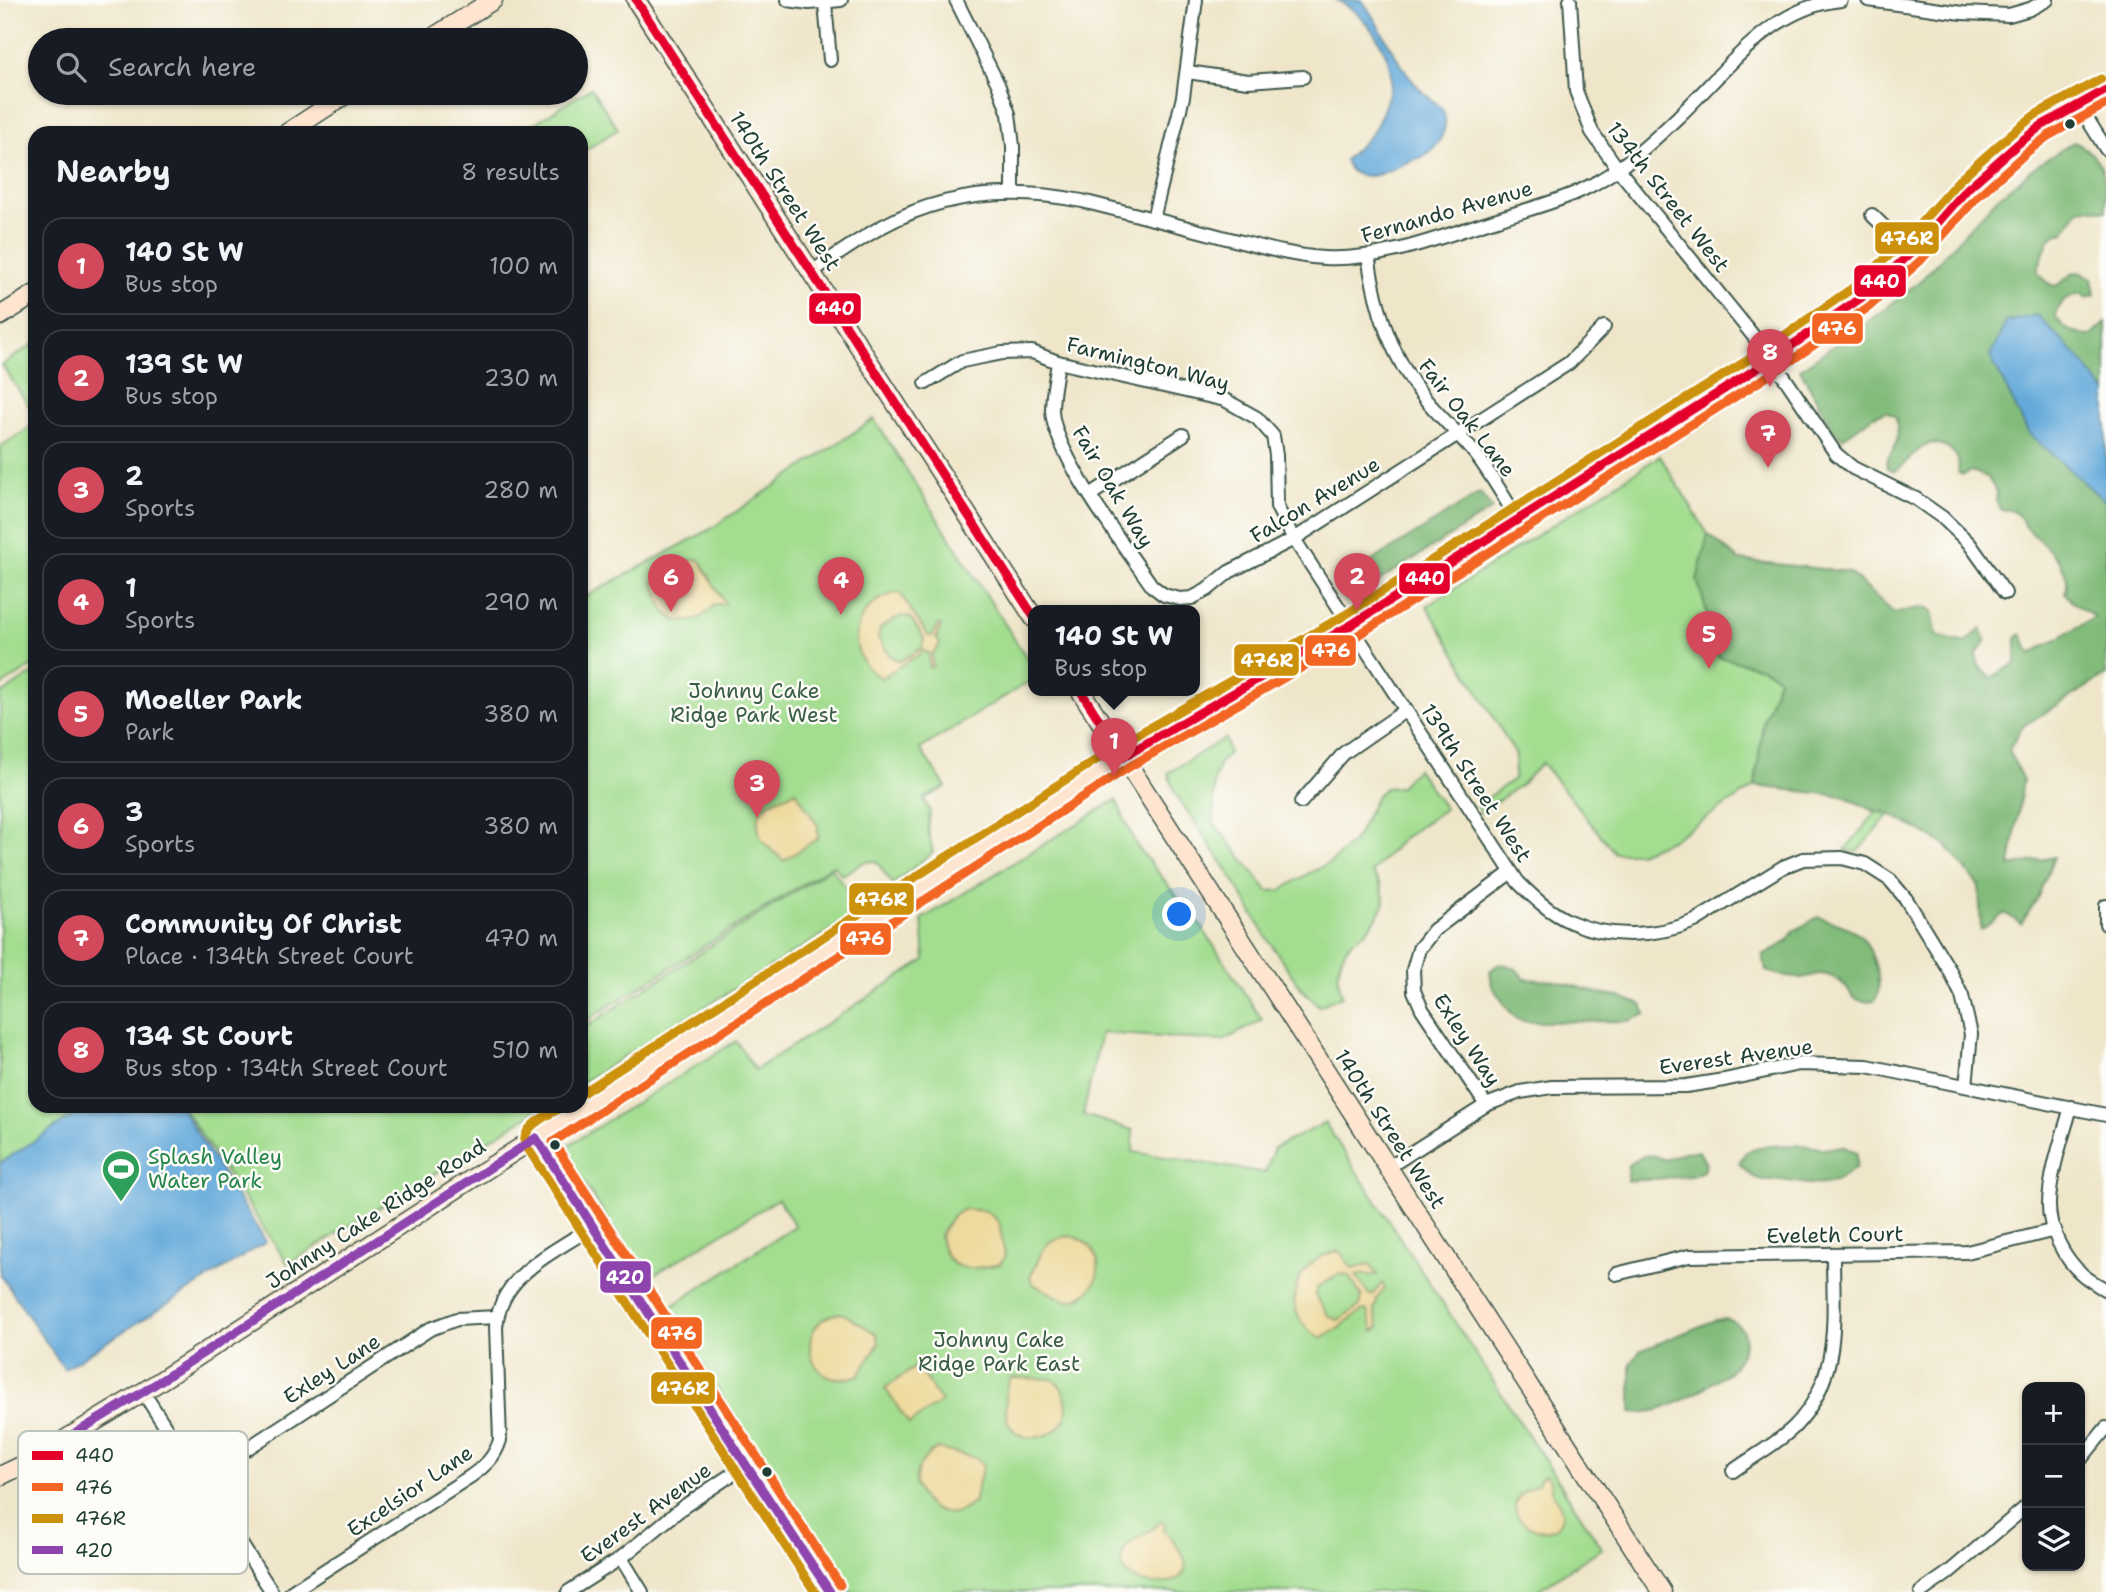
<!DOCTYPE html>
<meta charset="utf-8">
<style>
:root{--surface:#171b24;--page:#20242c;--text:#f1f3f6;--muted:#9ea1a6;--line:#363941;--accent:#d1495b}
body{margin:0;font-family:"Shantell Sans",sans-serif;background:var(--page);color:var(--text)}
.controls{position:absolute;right:21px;bottom:21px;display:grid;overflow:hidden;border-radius:14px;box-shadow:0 2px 5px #0004}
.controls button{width:63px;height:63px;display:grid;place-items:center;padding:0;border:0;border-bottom:2px solid var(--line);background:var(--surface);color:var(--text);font:35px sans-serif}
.you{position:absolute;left:1180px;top:915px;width:24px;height:24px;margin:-18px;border:5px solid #fff;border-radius:50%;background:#1a73e8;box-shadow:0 0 0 10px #1a73e833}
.badge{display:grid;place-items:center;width:46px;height:46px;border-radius:50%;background:var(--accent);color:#fff;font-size:23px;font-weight:700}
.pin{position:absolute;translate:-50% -58px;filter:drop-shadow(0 2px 4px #0008)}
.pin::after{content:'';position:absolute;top:37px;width:24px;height:21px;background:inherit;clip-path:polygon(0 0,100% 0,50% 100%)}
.popup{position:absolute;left:1028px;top:605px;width:172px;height:91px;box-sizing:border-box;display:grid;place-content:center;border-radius:14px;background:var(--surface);filter:drop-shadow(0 2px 5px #0005);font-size:23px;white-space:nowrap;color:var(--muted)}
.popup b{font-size:26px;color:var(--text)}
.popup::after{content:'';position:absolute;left:50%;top:100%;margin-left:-14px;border:14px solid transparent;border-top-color:var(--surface)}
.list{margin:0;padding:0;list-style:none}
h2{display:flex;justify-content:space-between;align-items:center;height:91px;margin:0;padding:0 28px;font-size:30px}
h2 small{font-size:23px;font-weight:400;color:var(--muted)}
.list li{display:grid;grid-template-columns:46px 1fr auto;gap:21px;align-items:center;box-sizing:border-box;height:98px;margin:0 14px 14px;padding:0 14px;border:2px solid var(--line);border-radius:21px}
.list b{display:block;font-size:26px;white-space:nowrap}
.list p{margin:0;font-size:23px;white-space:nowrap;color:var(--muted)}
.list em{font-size:23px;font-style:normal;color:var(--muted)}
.icon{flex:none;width:38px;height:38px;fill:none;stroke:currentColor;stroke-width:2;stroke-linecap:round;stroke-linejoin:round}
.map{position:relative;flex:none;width:2106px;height:1592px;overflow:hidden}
.search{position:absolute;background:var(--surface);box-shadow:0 2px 5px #0004;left:28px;top:28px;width:560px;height:77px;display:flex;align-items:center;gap:18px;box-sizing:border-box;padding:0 24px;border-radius:38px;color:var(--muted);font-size:26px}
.panel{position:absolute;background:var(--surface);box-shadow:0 2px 5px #0004;left:28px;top:126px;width:560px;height:987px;border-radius:21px}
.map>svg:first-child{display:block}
.green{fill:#a3dd90;stroke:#618d62;stroke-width:2}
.forest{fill:#82bc7a;stroke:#507c57;stroke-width:2}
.sand{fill:#eeda9e;stroke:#868c69;stroke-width:2;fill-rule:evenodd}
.water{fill:#64a9da;stroke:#427387;stroke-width:2}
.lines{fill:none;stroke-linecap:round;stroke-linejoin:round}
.street-casing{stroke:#3e564a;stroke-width:16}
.secondary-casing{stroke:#3e564a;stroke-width:21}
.street{stroke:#fff;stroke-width:12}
.secondary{stroke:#fde5d0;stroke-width:18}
.bus-1-casing{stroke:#fdfcf7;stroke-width:14}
.bus-2-casing{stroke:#fdfcf7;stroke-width:14}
.bus-3-casing{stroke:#fdfcf7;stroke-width:14}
.bus-4-casing{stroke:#fdfcf7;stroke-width:14}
.bus-1{stroke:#e4002b;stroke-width:9}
.bus-2{stroke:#f26522;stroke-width:9}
.bus-3{stroke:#cc910a;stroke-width:9}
.bus-4{stroke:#8e44ad;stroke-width:9}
.bus-dot{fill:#1f3d34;stroke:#fdfcf7;stroke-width:2.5}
.labels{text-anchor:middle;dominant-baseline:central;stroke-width:5;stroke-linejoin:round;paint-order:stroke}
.street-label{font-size:21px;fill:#1f3d34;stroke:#fdfcf7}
.park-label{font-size:21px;fill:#395d46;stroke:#fdfcf7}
.leisure-label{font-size:21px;fill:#27864d;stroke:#fdfcf7;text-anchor:start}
.key{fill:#fdfcf7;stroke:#bac3bc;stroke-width:2}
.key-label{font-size:19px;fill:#1f3d34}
.line-badge{stroke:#fdfcf7;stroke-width:2.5}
.badge-label{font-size:19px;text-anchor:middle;font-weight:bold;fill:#fff}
</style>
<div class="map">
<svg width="2106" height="1592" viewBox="0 0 2106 1592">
<rect width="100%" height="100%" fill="#fdfcf7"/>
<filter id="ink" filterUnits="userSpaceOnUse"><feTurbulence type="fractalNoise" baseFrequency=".0143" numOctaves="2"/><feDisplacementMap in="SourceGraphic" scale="14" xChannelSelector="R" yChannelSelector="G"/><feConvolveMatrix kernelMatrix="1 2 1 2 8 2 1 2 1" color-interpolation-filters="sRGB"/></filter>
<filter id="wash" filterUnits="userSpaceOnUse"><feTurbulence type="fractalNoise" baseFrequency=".00686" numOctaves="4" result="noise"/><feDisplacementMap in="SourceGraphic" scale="28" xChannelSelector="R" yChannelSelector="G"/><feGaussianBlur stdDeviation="1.57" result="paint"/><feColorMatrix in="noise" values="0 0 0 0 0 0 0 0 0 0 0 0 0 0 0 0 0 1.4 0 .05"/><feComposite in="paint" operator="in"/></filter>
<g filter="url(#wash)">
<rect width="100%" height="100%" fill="#efe6ca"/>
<!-- green -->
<g class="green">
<polygon points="591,88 618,129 581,153 581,133 519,133"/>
<polygon points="32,345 35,350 35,402 29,406 2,365"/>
<polygon points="874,419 1033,668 1033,679 920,749 946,787 924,799 930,812 928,830 933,852 893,884 876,861 864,862 842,875 833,865 581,1024 581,599 709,530"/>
<polygon points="35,424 35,664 0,687 0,447"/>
<polygon points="1660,456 1709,536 1738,560 1849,572 1974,689 2045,645 2106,675 2023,726 1948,846 1890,814 1857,852 1845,850 1876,812 1844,796 1759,784 1673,839 1639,853 1615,853 1542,763 1524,782 1481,813 1477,805 1514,779 1516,755 1427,606"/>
<polygon points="35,672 35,1106 88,1106 0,1163 0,695"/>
<path d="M1225 738 1229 753 1220 762 1214 781V823L1268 891 1281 890 1304 876 1333 861 1357 837 1377 795 1385 788 1400 787 1408 777 1417 769 1445 809 1402 839 1372 872 1381 886 1385 902C1380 914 1373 924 1363 934 1359 938 1353 939 1350 943 1337 959 1336 978 1342 996L1319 1006 1300 987 1267 938 1231 876 1175 793 1168 773Z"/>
<polygon points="1116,800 1136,845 1201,926 1262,1020 1223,1041 1101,1033 1083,1115 1133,1130 1133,1152 1265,1173 1274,1148 1325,1123 1602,1548 1535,1592 850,1592 769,1469 748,1441 669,1308 795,1226 778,1199 647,1279 562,1149 736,1041 755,1070 925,960 922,919"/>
<polygon points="831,868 863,910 581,1083 581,1030"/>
<polygon points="182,1106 544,1106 288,1264"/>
</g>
<!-- forest -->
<g class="forest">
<path d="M2074 142C2106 157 2106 178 2106 211L2089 208 2079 209 2063 233 2059 232 2049 239 2037 272 2049 284 2056 286C2074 277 2070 265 2092 278L2095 295 2086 298 2080 293C2066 297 2059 302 2055 316 2067 331 2072 334 2091 336L2106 323V675L2023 726 2009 750 2023 781 2010 866 2054 857 2037 899 2021 924 2005 913 1981 930 1979 886 1946 845 1890 814 1875 811 1844 796 1755 786 1763 722 1779 678 1762 668 1718 657 1712 629 1697 580 1708 534 1739 560 1849 572 1894 613 1924 607 1932 611 1937 636 1965 643 1981 629 1986 641 1976 655 1979 666 1991 678 2016 663V638L2021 634 2031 654 2095 617 2071 601 2065 593C2076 568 2042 544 2027 528 2022 522 2020 514 2012 511 2009 509 2006 510 2001 510L1996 501 1997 492 1987 477 1972 471 1963 475 1958 473C1960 464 1958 454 1949 449 1921 431 1914 462 1894 471L1887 468 1886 461C1899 443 1899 438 1896 417L1886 411 1874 416 1843 438 1833 430 1800 369 1883 311 1923 278 1997 198 2039 164Z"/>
<polygon points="1480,493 1492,509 1347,601 1337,583"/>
<path d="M1818 917C1832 922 1847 925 1859 934 1870 944 1881 976 1878 991 1878 994 1876 998 1874 1001 1846 1005 1853 986 1835 978 1813 969 1816 978 1798 978 1788 978 1776 974 1766 971L1763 955 1787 942 1794 931Z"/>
<polygon points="1500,963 1515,968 1525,979 1557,981 1599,993 1618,996 1642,1005 1646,1014 1628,1021 1527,1022 1517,1019 1507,1008 1492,986 1490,971"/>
<path d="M1803 1145 1825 1149 1842 1146 1857 1153 1856 1168C1826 1189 1823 1186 1788 1181 1761 1177 1761 1188 1739 1163L1746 1152 1765 1146Z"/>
<path d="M1699 1151 1706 1164 1703 1171 1691 1176 1627 1181 1628 1165C1643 1155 1648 1152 1665 1160L1684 1152Z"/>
<path d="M1727 1319C1755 1328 1744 1354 1730 1371 1726 1376 1717 1379 1712 1383 1687 1398 1661 1416 1631 1412V1364L1640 1351 1715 1320Z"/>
</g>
<!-- sand -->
<g class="sand">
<path d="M692 559 700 560 725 604H715C703 621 677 631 663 608 658 600 659 590 653 582Z"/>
<path d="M895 593H900L928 636H932L939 624 941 626 936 638 939 642V646L932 654 933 666 929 668V653L924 651 881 678C841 655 852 604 895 593ZM901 616 910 617 924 638 922 648 900 661 890 656 878 637 881 627Z"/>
<path d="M796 791 818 826V838L783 861C777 853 768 849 763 841 758 835 758 828 758 820 761 801 782 798 796 791Z"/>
<path d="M964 1209 986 1211 999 1222 1005 1256 1000 1264C968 1270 947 1275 940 1236L951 1217Z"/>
<path d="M1069 1236C1110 1242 1107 1297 1066 1301L1033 1284 1030 1276C1043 1255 1040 1239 1069 1236Z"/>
<path d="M1339 1251 1352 1268 1370 1264 1377 1275H1356L1368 1294 1373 1295 1382 1283 1385 1288 1376 1300 1377 1304 1374 1309 1379 1327 1373 1331 1368 1311 1363 1310 1342 1325 1341 1327 1321 1338C1276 1315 1292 1259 1339 1251ZM1339 1274 1348 1275 1362 1297 1360 1306 1338 1320 1329 1316 1315 1295 1318 1287Z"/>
<path d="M842 1313 877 1334 879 1343 859 1375C804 1396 791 1317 842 1313Z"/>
<polygon points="917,1366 941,1402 909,1424 885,1388"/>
<path d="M1011 1378 1052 1379C1059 1383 1063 1389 1065 1397 1080 1439 1006 1456 1006 1410 1006 1398 1004 1387 1011 1378Z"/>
<path d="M938 1449 977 1458 983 1466 974 1502C949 1524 926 1512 915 1484 916 1469 923 1455 938 1449Z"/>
<path d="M1545 1475 1549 1478C1550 1481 1550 1485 1551 1488 1553 1497 1562 1505 1562 1514 1559 1549 1498 1521 1520 1495 1524 1490 1533 1487 1539 1483V1479Z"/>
<path d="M1161 1521 1165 1524 1164 1529C1171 1538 1182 1550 1185 1561 1194 1592 1116 1592 1122 1557 1125 1538 1152 1534 1161 1521Z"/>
</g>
<!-- water -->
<g class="water">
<path d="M1336 0H1362C1383 29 1396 64 1421 90 1428 98 1440 103 1444 113 1449 128 1438 148 1425 155 1421 158 1415 159 1410 161 1394 168 1372 182 1354 173 1348 170 1347 165 1345 160 1354 150 1364 143 1372 133 1379 122 1390 95 1391 82 1393 51 1363 11 1336 0Z"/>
<polygon points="2037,315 2080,359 2106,392 2106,502 2029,434 1990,356 2006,322"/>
<polygon points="88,1106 180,1106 266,1242 64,1369 0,1274 0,1163"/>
</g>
</g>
<g filter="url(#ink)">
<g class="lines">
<!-- street casing -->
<g class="street-casing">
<g id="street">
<polyline points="788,0 809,3 841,0"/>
<polyline points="956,0 998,84 1009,114 1013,146 1013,192"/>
<polyline points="1570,0 1576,91 1592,132 1618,169 1772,359 1836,454 1853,468 1916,499 1943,518 1969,543 2005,593"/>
<polyline points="1868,0 1962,13 2009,15 2030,9 2047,0"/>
<polyline points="825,3 830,60"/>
<polyline points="1188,72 1248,81 1303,77"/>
<polyline points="2078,104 2106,149"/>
<polyline points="1872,215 1911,253"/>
<polyline points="1153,219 1183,97 1196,0"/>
<path d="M1368 256C1376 309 1391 358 1426 400 1442 419 1461 436 1477 456 1492 476 1505 499 1518 520"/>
<path d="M810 273C834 257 858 240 883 226 945 192 1013 187 1082 201 1130 213 1178 225 1226 238 1258 246 1291 256 1324 258 1383 261 1439 237 1494 220 1524 210 1556 203 1584 189 1619 172 1649 145 1677 118 1726 72 1769 7 1841 0"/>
<path d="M1058 362C1056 377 1052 394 1052 410 1053 453 1126 548 1152 586L1164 595 1180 599 1192 598 1207 590 1229 572 1294 539 1569 363 1604 327"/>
<path d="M926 383 962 361 1002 353 1032 352 1058 362 1225 400 1257 418 1273 436 1276 455 1277 507 1294 539 1518 882C1534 898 1550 913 1571 922 1609 939 1657 937 1695 921L1783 867 1803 859 1842 858 1865 864 1890 880 1906 899 1950 971 1962 996 1971 1034 1966 1086"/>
<polyline points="1090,495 1183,435"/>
<polyline points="1301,802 1344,753 1406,710"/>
<polyline points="2106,906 2106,924"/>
<polyline points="1486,1105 1422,1009 1414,991 1413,970 1419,949 1434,930 1510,873"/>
<path d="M2071 1107C2063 1136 2050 1172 2049 1203 2048 1228 2064 1259 2083 1275 2090 1281 2098 1285 2106 1290"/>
<polyline points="1387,1168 1486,1105 1520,1092 1552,1087 1686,1086 1724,1080 1799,1064 1867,1066 2106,1115"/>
<polyline points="1616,1274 1689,1256 1967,1252 2055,1230"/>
<polyline points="143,1392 272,1592"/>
<polyline points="2080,1460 2106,1428"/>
<path d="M1733 1471C1752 1457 1778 1443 1794 1427 1842 1378 1833 1317 1833 1254"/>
<polyline points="199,1480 430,1329 457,1319 497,1317"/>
<polyline points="621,1558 642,1592"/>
<path d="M291 1592 471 1476C485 1466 495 1457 500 1440L496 1327C500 1274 554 1253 593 1226"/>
<polyline points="568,1592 621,1558 683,1507 746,1465"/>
<polyline points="1921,1592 1948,1573 2027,1506"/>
</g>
</g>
<!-- secondary casing -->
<g class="secondary-casing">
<g id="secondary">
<polyline points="636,0 1034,618"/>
<polyline points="429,40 493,0"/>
<polyline points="287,133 348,93"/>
<polyline points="0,316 35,294"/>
<polyline points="1080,690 1662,1592"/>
<polyline points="536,1138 746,1465 830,1592"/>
<polyline points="0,1476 25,1464 143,1392 1123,757 1351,625 1772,359 1862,297 1911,253 1968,188 2019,143 2041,126 2078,104 2106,90"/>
</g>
</g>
<!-- street -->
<use href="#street" class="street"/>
<!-- secondary -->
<use href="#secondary" class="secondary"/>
<!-- bus-1 casing -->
<g class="bus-1-casing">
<g id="bus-1">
<polyline points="636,0 1034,617"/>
<polyline points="1080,690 1123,757"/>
<polyline points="1123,757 1351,625 1772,359 1862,297 1911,253 1968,188 2019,143 2041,126 2106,90"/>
</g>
</g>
<!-- bus-2 casing -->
<g class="bus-2-casing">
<polyline id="bus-2" points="840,1585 553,1142 1129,767 1358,635 1779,369 1870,306 1920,261 1977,197 2027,152 2048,136 2106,104"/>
</g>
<!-- bus-3 casing -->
<g class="bus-3-casing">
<g id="bus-3">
<polyline points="581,1094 1116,747 1345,615 1765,349 1854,287 1902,244 1960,179 2012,133 2035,115 2101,79"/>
<path d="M563 1106C550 1115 521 1125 525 1144L815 1592"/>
</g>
</g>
<!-- bus-4 casing -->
<g class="bus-4-casing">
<g id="bus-4">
<polyline points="536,1138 746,1465 830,1592"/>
<polyline points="25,1464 143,1392 536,1138"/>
</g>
</g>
<!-- bus-1 -->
<use href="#bus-1" class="bus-1"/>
<!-- bus-2 -->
<use href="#bus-2" class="bus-2"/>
<!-- bus-3 -->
<use href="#bus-3" class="bus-3"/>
<!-- bus-4 -->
<use href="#bus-4" class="bus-4"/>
</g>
</g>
<!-- icons -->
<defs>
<g id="stadium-pin" transform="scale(2.0125)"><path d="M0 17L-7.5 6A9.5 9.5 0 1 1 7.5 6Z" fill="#2e9e5b" stroke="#fdfcf7"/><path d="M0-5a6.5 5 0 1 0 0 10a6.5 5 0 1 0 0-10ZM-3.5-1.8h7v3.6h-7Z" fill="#fff"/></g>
</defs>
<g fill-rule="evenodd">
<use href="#stadium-pin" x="121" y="1169"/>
</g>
<!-- markers -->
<g class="bus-dot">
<circle cx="2070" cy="124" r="6"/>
<circle cx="555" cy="1145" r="6"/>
<circle cx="767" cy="1472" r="6"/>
</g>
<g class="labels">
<!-- street labels -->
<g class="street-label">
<text transform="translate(785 191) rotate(57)">140th Street West</text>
<text transform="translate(1668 197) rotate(52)">134th Street West</text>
<text transform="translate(1447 212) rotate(-16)">Fernando Avenue</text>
<text transform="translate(1148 364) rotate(14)">Farmington Way</text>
<text transform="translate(1467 418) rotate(52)">Fair Oak Lane</text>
<text transform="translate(1113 487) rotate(59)">Fair Oak Way</text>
<text transform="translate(1315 500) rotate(-31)">Falcon Avenue</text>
<text transform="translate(1476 783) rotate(57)">139th Street West</text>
<text transform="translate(1467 1040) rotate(57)">Exley Way</text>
<text transform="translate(1736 1057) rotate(-8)">Everest Avenue</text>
<text transform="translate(1390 1129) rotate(57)">140th Street West</text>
<text transform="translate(376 1214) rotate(-33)">Johnny Cake Ridge Road</text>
<text transform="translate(1835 1235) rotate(-1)">Eveleth Court</text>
<text transform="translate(332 1369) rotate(-33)">Exley Lane</text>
<text transform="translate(410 1491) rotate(-34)">Excelsior Lane</text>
<text transform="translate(646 1513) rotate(-36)">Everest Avenue</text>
</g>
<!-- park labels -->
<g class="park-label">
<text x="754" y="691">Johnny Cake<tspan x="754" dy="24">Ridge Park West</tspan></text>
<text x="999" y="1340">Johnny Cake<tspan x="999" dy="24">Ridge Park East</tspan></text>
</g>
<!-- leisure labels -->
<g class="leisure-label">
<text x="148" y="1157">Splash Valley<tspan x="148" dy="24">Water Park</tspan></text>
</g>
</g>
<!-- legend -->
<rect x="18" y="1431" width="230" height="143" rx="10" class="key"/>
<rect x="32" y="1451" width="31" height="9" fill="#e4002b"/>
<rect x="32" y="1483" width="31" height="8" fill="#f26522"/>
<rect x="32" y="1514" width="31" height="9" fill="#cc910a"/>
<rect x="32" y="1546" width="31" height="8" fill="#8e44ad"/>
<g class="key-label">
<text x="75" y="1462">440</text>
<text x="75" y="1494">476</text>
<text x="75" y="1525">476R</text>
<text x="75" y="1557">420</text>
</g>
<g class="line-badge">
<rect x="1874" y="221" width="66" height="34" rx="7" fill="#cc910a"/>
<rect x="1853" y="264" width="54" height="34" rx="7" fill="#e4002b"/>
<rect x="808" y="292" width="54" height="33" rx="7" fill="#e4002b"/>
<rect x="1811" y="312" width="53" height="33" rx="7" fill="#f26522"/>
<rect x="1398" y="562" width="53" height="33" rx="7" fill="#e4002b"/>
<rect x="1304" y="634" width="53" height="33" rx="7" fill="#f26522"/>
<rect x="1233" y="643" width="67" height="34" rx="7" fill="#cc910a"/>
<rect x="848" y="882" width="67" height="34" rx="7" fill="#cc910a"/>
<rect x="839" y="922" width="53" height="34" rx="7" fill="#f26522"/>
<rect x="599" y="1260" width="53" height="34" rx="7" fill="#8e44ad"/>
<rect x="650" y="1316" width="53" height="34" rx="7" fill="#f26522"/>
<rect x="650" y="1371" width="66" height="34" rx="7" fill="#cc910a"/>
</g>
<g class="badge-label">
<text x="1907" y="245">476R</text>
<text x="1880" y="288">440</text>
<text x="835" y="315">440</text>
<text x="1837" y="335">476</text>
<text x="1425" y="585">440</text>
<text x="1331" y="657">476</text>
<text x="1267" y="667">476R</text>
<text x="881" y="906">476R</text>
<text x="865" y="945">476</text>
<text x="625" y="1284">420</text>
<text x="677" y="1340">476</text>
<text x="683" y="1395">476R</text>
</g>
</svg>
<div class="controls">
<button>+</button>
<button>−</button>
<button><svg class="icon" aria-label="layers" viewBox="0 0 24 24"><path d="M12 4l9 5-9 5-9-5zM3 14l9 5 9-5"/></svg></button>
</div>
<div class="you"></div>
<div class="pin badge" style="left:1114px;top:776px">1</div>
<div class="popup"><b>140 St W</b>Bus stop</div>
<div class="pin badge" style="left:1357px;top:611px">2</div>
<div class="pin badge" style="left:757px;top:818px">3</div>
<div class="pin badge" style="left:841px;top:615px">4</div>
<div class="pin badge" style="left:1709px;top:669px">5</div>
<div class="pin badge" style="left:671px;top:612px">6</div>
<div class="pin badge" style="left:1768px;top:468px">7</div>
<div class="pin badge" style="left:1770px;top:387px">8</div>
<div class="search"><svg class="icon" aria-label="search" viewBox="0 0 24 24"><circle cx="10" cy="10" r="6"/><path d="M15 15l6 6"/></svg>Search here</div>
<section class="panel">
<h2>Nearby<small>8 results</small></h2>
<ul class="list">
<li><span class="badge">1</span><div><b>140 St W</b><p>Bus stop</p></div><em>100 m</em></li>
<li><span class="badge">2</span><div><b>139 St W</b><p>Bus stop</p></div><em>230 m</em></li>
<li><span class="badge">3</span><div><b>2</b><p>Sports</p></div><em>280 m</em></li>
<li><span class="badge">4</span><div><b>1</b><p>Sports</p></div><em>290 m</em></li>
<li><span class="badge">5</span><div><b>Moeller Park</b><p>Park</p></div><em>380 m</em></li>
<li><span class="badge">6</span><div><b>3</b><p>Sports</p></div><em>380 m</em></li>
<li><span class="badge">7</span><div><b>Community Of Christ</b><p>Place · 134th Street Court</p></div><em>470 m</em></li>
<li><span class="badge">8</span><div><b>134 St Court</b><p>Bus stop · 134th Street Court</p></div><em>510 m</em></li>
</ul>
</section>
</div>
